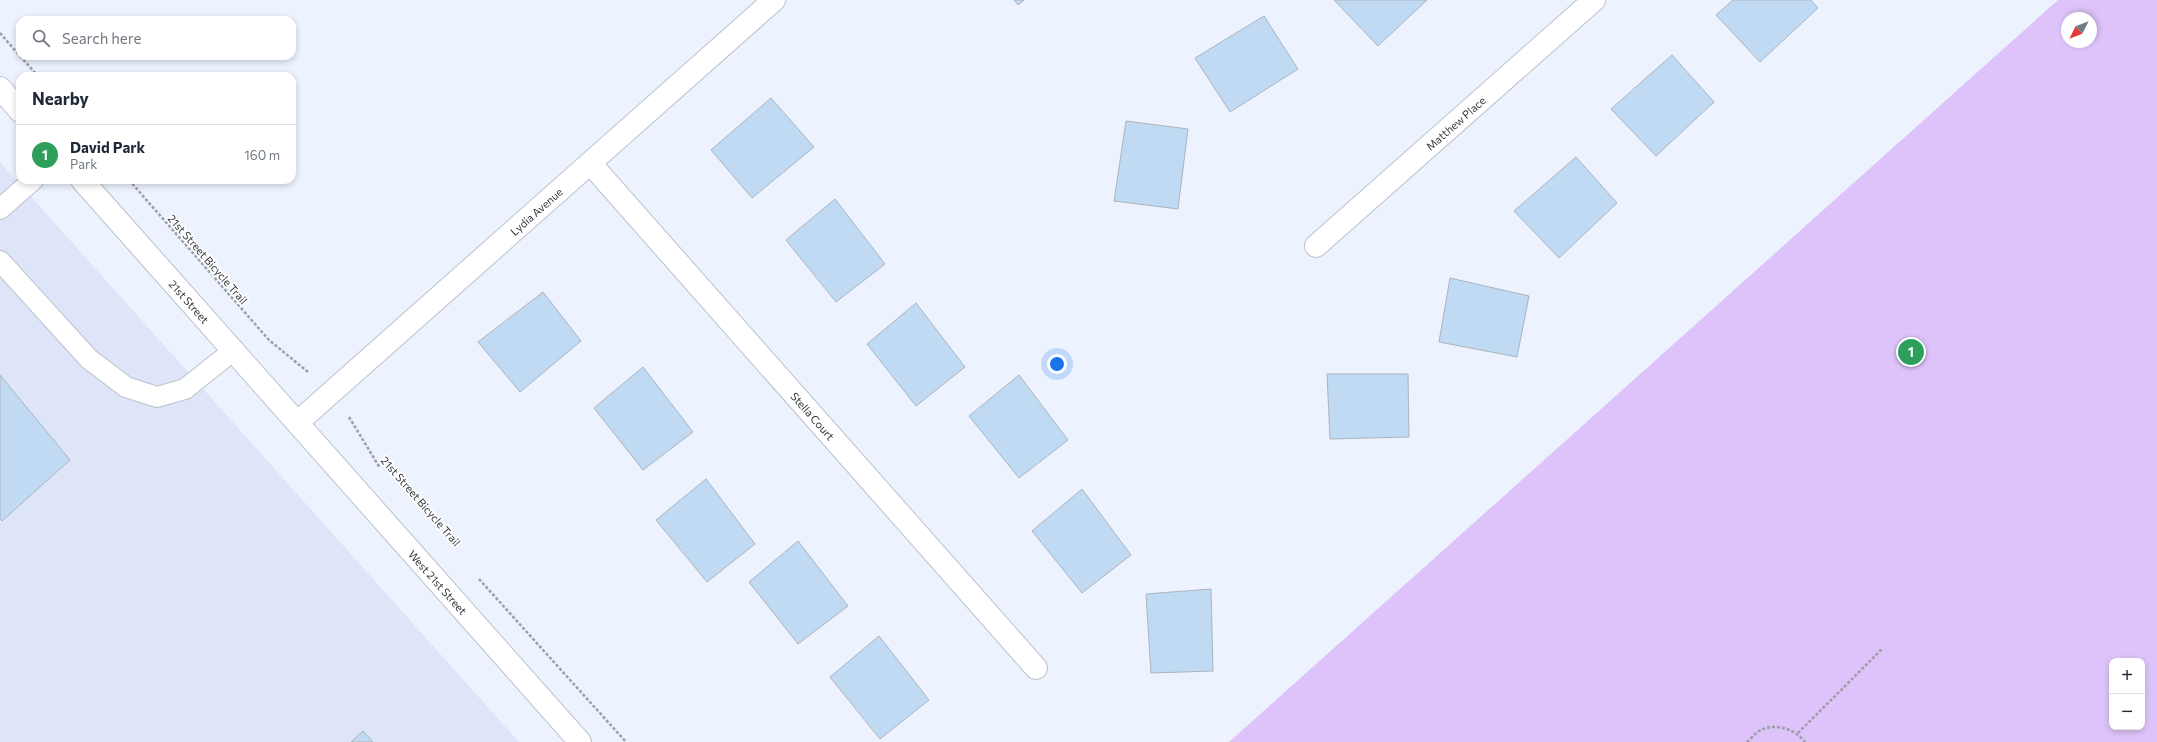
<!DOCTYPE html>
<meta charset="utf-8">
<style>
:root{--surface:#fff;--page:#f2f2f3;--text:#1f2937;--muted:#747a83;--line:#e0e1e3;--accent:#2563eb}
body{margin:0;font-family:Commissioner,sans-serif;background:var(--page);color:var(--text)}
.controls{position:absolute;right:12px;bottom:12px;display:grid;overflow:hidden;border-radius:8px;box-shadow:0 2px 6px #0003}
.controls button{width:36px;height:36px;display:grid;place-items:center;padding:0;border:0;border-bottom:1px solid var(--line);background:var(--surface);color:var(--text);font:20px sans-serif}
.compass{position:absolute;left:2061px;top:12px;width:36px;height:36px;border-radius:50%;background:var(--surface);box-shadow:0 2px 6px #0003;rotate:228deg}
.you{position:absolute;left:1057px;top:364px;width:14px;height:14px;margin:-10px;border:3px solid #fff;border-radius:50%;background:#1a73e8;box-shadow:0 0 0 6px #1a73e833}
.badge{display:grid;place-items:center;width:26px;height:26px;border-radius:50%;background:var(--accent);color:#fff;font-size:13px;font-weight:700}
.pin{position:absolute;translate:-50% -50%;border:2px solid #fff;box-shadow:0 1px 4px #0006}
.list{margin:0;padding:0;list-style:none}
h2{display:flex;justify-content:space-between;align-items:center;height:52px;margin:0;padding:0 16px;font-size:17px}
h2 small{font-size:13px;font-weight:400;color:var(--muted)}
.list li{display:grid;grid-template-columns:26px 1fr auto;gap:12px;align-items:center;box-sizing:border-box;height:60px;padding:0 16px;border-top:1px solid var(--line)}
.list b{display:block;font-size:15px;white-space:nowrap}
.list p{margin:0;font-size:13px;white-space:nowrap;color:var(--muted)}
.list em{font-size:13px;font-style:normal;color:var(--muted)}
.icon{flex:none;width:22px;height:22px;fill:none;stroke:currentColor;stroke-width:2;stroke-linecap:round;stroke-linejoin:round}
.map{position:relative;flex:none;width:2157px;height:742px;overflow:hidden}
.search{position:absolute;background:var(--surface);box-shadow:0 2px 6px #0003;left:16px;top:16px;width:280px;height:44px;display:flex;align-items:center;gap:10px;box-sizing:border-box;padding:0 14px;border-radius:12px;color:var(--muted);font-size:15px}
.panel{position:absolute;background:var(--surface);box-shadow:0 2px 6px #0003;left:16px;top:72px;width:280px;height:112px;border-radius:12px}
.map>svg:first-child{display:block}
.built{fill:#dee5f9}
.green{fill:#ddc3f9;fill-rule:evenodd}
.building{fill:#c0daf4;stroke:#abb4be}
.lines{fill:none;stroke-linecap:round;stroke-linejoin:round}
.lane-casing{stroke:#bcc2ce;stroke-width:22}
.street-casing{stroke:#bcc2ce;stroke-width:24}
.secondary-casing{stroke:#bcc2ce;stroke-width:24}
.path{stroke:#9b9fa9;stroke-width:2.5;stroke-dasharray:3 2;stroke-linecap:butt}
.lane{stroke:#fff;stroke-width:20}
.street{stroke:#fff;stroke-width:22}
.secondary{stroke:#fff;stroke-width:22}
.labels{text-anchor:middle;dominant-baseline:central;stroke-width:3.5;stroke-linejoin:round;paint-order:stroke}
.street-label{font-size:11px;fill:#36383d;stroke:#fff}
</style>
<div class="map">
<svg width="2157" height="742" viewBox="0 0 2157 742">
<rect width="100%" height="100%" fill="#edf2ff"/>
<!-- built -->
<polygon class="built" points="0,162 519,742 0,742"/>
<!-- green -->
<path class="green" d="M2058 0H2157V742H1229ZM2067 18H2091V42H2067ZM2112 661H2142V727H2112Z"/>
<!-- building -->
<g class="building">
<polygon points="1014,0 1024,0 1018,5"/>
<polygon points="1334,0 1427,0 1378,46"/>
<polygon points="1733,0 1811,0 1818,8 1760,62 1716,15"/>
<polygon points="1264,16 1298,69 1230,112 1195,58"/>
<polygon points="1672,55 1714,102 1656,156 1611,109"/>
<polygon points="771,98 814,147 752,198 711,150"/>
<polygon points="1126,121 1188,129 1178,209 1114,201"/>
<polygon points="1576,157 1617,203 1559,258 1514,211"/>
<polygon points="835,199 885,264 836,302 786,240"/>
<polygon points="1450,278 1529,296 1517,357 1439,342"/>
<polygon points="543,292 581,341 520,392 478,342"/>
<polygon points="916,303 965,367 916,406 867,344"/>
<polygon points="643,367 693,432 643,470 594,408"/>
<polygon points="1327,374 1408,374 1409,437 1330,439"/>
<polygon points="0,375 70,460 2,521 0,519"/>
<polygon points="1019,375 1068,440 1019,478 969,416"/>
<polygon points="706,479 755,544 707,582 656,520"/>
<polygon points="1082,489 1131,555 1082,593 1032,531"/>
<polygon points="798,541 848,606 798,644 749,582"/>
<polygon points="1211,589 1213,671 1151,673 1146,594"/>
<polygon points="879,636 929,700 880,739 830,677"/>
<polygon points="363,731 373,742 351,742"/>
</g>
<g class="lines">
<!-- lane casing -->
<g class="lane-casing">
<g id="lane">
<polyline points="0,209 33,180"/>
<polyline points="0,261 89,359 126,387 157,397 185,389 234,350"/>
</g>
</g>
<!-- street casing -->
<g class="street-casing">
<g id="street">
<path id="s1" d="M590 163 1036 668"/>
<path id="s2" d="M1316 246 1594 0"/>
<path id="s3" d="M298 422 774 0"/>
</g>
</g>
<!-- secondary casing -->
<g class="secondary-casing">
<g id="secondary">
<polyline points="0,88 20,111"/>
<path id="s4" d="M82 180 580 742"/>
</g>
</g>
<!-- path -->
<g class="path">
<polyline points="0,33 20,56"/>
<polyline points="20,56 38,76"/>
<polyline points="129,180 269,340 308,372"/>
<polyline points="349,417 380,468"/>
<polyline points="479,579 626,742"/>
<polyline points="1798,733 1882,649"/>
<path d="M1747 742C1751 739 1755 733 1759 731 1775 722 1795 729 1805 742"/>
</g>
<!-- lane -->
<use href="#lane" class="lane"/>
<!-- street -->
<use href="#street" class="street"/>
<!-- secondary -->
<use href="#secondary" class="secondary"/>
</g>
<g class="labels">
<!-- street labels -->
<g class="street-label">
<text stroke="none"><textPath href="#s2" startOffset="186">Matthew Place</textPath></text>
<text stroke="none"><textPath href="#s3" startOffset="318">Lydia Avenue</textPath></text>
<text transform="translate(208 259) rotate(49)">21st Street Bicycle Trail</text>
<text stroke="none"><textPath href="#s4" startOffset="162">21st Street</textPath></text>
<text stroke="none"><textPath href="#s1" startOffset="337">Stella Court</textPath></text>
<text transform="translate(421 501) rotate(49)">21st Street Bicycle Trail</text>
<text stroke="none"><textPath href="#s4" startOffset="537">West 21st Street</textPath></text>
</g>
</g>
</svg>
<div class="controls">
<button>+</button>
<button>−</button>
</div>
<svg class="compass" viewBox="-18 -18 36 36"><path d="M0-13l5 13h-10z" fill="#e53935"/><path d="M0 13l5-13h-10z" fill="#747a83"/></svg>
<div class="you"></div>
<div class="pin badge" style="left:1911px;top:352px;background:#2e9e5b">1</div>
<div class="search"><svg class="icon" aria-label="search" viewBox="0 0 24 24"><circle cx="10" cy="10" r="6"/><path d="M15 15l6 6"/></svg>Search here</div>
<section class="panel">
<h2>Nearby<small></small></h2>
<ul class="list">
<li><span class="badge" style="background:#2e9e5b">1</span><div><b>David Park</b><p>Park</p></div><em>160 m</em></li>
</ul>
</section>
</div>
